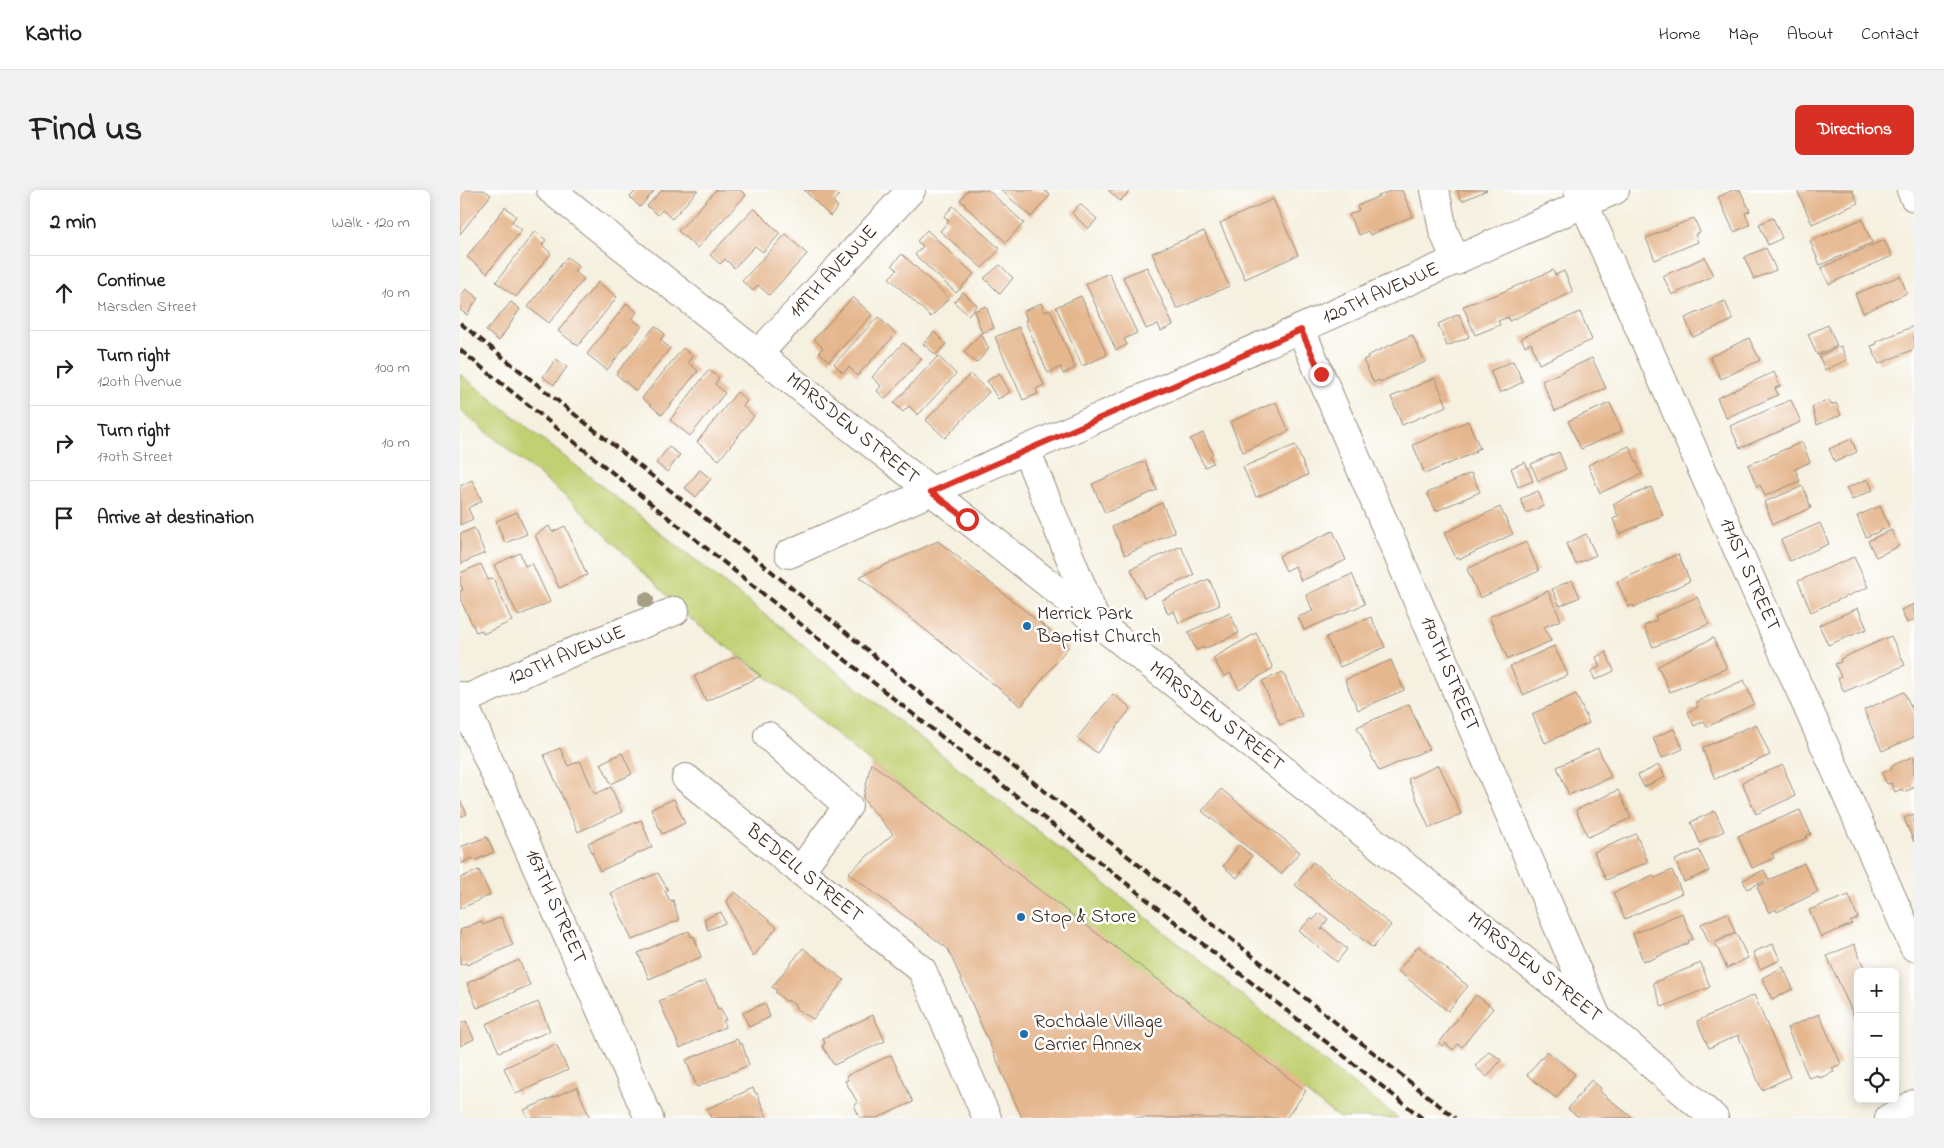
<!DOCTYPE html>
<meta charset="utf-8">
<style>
:root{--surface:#fff;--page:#f2f2f2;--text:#222;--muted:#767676;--line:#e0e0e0;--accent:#d93025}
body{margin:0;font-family:"Indie Flower",sans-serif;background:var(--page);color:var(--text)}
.controls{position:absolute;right:15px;bottom:15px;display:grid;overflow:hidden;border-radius:8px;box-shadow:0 2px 12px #0003}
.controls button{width:45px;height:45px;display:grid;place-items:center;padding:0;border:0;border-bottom:1px solid var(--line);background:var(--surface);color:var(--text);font:25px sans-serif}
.stop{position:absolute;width:15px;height:15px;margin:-11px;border:4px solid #d93025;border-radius:50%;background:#fff}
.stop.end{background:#d93025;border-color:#fff;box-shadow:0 1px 5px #0008}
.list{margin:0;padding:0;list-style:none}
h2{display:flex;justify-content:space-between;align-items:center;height:65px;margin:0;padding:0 20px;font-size:21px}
h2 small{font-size:16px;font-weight:400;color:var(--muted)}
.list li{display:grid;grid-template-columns:32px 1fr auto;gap:15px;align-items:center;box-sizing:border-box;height:75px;padding:0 20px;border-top:1px solid var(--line)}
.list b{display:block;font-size:19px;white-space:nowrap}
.list p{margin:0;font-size:16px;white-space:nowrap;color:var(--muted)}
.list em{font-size:16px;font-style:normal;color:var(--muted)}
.icon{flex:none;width:28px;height:28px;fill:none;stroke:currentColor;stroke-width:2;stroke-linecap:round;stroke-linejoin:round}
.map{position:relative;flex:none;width:1454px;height:928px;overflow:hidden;border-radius:8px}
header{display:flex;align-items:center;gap:30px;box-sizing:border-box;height:70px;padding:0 25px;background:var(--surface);border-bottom:1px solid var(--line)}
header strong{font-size:24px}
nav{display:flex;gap:28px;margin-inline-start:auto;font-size:18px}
.intro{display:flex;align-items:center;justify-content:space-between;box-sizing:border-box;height:120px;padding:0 30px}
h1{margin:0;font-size:35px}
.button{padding:12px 22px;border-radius:8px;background:var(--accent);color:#fff;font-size:18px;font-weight:700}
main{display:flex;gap:30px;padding:0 30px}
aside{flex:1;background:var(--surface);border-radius:8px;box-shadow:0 2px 12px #0003}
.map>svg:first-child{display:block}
.green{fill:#c1d072;stroke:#7e7d48}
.building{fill:#e5b78f}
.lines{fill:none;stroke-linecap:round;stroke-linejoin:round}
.minor-casing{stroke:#988d7e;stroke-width:30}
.major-casing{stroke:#988d7e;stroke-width:30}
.minor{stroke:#fff;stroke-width:28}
.major{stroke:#fff;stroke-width:28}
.rail{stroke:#3b2a1e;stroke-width:4;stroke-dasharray:8 4;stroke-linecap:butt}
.tree{fill:#a59f83}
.route{stroke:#d93025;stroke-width:6}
.poi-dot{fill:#1f6fb2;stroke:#fff;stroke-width:2}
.labels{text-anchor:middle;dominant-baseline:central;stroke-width:5;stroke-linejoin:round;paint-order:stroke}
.street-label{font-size:20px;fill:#3b2a1e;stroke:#fff}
.poi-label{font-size:20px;fill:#3b2a1e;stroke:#fff;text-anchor:start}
</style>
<header>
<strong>Kartio</strong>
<nav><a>Home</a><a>Map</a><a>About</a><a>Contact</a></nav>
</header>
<div class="intro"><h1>Find us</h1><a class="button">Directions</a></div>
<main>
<aside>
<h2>2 min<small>Walk · 120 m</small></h2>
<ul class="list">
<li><svg class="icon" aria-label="ahead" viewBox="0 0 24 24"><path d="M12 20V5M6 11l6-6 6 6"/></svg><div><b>Continue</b><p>Marsden Street</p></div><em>10 m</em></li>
<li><svg class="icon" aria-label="right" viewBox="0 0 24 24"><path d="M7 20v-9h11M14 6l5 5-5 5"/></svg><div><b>Turn right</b><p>120th Avenue</p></div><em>100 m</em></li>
<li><svg class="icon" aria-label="right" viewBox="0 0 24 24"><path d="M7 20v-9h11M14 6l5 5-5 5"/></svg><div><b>Turn right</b><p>170th Street</p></div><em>10 m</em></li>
<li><svg class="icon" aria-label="arrive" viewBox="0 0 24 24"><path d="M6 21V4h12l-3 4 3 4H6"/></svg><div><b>Arrive at destination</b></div></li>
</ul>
</aside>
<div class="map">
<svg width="1454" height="928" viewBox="0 0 1454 928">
<rect width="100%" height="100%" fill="#fff"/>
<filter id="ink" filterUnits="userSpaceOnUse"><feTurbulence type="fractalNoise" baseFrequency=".02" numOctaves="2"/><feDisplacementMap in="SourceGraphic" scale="10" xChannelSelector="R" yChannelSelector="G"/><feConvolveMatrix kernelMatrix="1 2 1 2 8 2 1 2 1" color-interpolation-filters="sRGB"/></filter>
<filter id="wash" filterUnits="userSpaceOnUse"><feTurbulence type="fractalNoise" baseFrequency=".0096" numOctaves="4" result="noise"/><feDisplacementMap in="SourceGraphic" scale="20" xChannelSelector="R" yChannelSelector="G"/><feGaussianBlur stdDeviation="1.12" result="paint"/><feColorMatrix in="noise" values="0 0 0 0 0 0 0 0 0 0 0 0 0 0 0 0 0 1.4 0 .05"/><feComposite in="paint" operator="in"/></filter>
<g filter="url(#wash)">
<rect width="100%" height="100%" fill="#f5f0df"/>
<!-- green -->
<polygon class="green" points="0,184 634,685 864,872 938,928 879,928 411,573 326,502 233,431 110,310 0,220"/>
<g id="blocks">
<!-- building -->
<g class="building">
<polygon points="3,0 24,0 31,5 0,44 0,4"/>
<polygon points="173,0 195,0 180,17 170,7 175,2"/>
<polygon points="202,0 238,0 212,29 202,20 198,25 187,16"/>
<polygon points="256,0 280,0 286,5 237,58 218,41"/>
<polygon points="344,0 380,0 382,2 373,11 378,17 370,26"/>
<polygon points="508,0 528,0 564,33 546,52 504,15 505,14 500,10"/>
<polygon points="541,0 584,0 590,5 571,27"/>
<polygon points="648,0 667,0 669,2 660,11"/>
<polygon points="932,0 942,0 953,26 910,45 908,41 899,45 889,25 899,20 897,16"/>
<polygon points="997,0 1027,0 1002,11"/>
<polygon points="1273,0 1280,0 1290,21 1285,23 1290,35 1274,42 1258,7"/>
<polygon points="1337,0 1392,0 1398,13 1352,34"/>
<polygon points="813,9 838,65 785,89 760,33"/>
<polygon points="620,14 637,29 628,39 612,23"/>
<polygon points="493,16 540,59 522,78 480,41 489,31 484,26"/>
<polygon points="45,17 56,26 52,32 62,40 27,83 7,67"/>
<polygon points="294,18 320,44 303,62 295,56 274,78 265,69 260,74 250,65"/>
<polygon points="1234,28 1240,42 1235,44 1238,52 1195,70 1186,48"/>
<polygon points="1313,28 1322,48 1308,55 1299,34"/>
<polygon points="1402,29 1412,53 1360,75 1350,51"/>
<polygon points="467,40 514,84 496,103 455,65 463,56 457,51"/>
<polygon points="75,41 86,50 82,55 91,63 56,107 36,92"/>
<polygon points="744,41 769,96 717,119 692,63"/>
<polygon points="326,44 347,64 309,105 298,95 293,101 282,91"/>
<polygon points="1424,50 1432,66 1369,94 1361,78"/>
<polygon points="1306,58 1316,80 1294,89 1284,67"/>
<polygon points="442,64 489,108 471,127 429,88 437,80 432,75"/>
<polygon points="107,67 119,76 114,81 124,89 89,133 68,117"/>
<polygon points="1245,67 1253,86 1212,105 1203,86"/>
<polygon points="540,75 553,88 540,104 524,88"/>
<polygon points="687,77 713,135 701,141 698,134 686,139 663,87"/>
<polygon points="1093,80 1095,85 1104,81 1113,102 1049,131 1048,127 1038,131 1040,135 1015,145 1003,116 1038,104"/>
<polygon points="649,83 677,143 664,149 667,155 656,160 626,94"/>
<polygon points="1440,86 1447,103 1403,123 1395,104"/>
<polygon points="138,92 157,107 118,156 98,141"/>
<polygon points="6,99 18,108 7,125 0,120 0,108"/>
<polygon points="503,102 517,115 508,125 494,112"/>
<polygon points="621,106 647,165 622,176 596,117"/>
<polygon points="393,107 412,125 369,171 359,162 363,158 354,149"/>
<polygon points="1265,111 1273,130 1233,147 1225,128"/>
<polygon points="51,112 60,119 39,151 26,141"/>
<polygon points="167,113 177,122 172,129 182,136 147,180 127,164"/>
<polygon points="581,113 585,122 590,119 615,178 603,184 601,177 588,183 565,131 567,130 564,121"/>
<polygon points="526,116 534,138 522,143 514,121"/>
<polygon points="1120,122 1132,150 1079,174 1071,153 1065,156 1061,148"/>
<polygon points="999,124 1009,147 987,156 978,134"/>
<polygon points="418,127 436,144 397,186 389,177 383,183 374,174"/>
<polygon points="1368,135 1377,156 1357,165 1348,144"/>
<polygon points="195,136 205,144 200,150 210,158 176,201 156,184"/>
<polygon points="1454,136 1454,159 1419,174 1411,156 1417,154 1416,152"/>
<polygon points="559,137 584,195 576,199 578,204 563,210 535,147"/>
<polygon points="474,142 486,154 476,165 463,154"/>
<polygon points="521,143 529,159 516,173 504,162"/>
<polygon points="952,145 965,172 920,192 919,190 914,193 903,170 908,168 907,166"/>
<polygon points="1289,148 1300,170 1261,189 1250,167"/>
<polygon points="443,153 462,169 425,209 417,201 421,196 412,187"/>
<polygon points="1381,156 1387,170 1365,180 1359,166"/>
<polygon points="223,158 232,166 228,172 238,181 202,225 182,208"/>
<polygon points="478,166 496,184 458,225 449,216 443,222 434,213"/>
<polygon points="1132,168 1146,198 1095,221 1082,191"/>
<polygon points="96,169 107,177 94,195 83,187"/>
<polygon points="1053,171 1063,192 1040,203 1030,181"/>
<polygon points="249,180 259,188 255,194 265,203 230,246 210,230"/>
<polygon points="1314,182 1320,196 1315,198 1318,205 1266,228 1257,208"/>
<polygon points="539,183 550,202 538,209 527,191"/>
<polygon points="510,184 529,202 485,248 466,230"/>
<polygon points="975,188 987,216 942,235 931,207"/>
<polygon points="277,202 287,211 283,216 294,226 259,270 237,252"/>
<polygon points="1331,210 1341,232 1280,258 1270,236"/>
<polygon points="1369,210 1371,215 1376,213 1381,225 1357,235 1352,217"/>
<polygon points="816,212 829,241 783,262 770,232"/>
<polygon points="1150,213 1162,241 1121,259 1108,231"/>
<polygon points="1008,231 1020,258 1015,260 1016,262 965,284 953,255"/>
<polygon points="743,243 753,264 750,266 753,273 745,277 730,249"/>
<polygon points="1391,249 1397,262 1375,272 1369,259"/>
<polygon points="1342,252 1350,272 1335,279 1340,291 1305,306 1300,295 1297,297 1288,275"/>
<polygon points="835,255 848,285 796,307 783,277"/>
<polygon points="1169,256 1182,284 1140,303 1128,275"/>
<polygon points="209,257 220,265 207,282 196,273"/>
<polygon points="1099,262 1106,279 1078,291 1071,274"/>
<polygon points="685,271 697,300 645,323 632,294"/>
<polygon points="1065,272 1073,291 1058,297 1051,278"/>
<polygon points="240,280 251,289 236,307 225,298"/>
<polygon points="1011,283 1020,302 976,321 967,303"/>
<polygon points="1408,289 1413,300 1392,310 1386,298"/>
<polygon points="12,290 22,311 8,318 13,329 0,335 0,296"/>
<polygon points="1343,296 1351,318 1313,334 1304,312"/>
<polygon points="1191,297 1203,325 1159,344 1153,329 1158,326 1153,314"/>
<polygon points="1078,301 1084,316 1066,323 1060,309"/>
<polygon points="702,313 715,342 665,365 652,337"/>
<polygon points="1420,316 1429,337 1406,347 1397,326"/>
<polygon points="1040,317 1053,344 1000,369 999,367 996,368 984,343"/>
<polygon points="57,322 67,344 45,353 36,331"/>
<polygon points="1360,333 1369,354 1330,371 1321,350"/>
<polygon points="89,336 92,342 105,336 127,385 99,398 75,345"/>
<polygon points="14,338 25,363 0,374 0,344"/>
<polygon points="1431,340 1439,356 1416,367 1408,351"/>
<polygon points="873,341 886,370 841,391 835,376 826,381 819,366"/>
<polygon points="1126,344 1136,365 1116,374 1106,354"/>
<polygon points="478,351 609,456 561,516 399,387"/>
<polygon points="1066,352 1079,381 1020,408 1007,379"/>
<polygon points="721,356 734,385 684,408 671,379"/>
<polygon points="60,363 65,376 72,373 90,412 58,426 34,375"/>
<polygon points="1218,364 1230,391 1174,417 1173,415 1169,417 1157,392"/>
<polygon points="1394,367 1408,397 1351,422 1338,391"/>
<polygon points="21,374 28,390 33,388 52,431 23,444 22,440 16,442 0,409 0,401 3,400 0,393 0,383"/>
<polygon points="892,384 905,414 844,440 838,427 853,421 846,405"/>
<polygon points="749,389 760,415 719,433 714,421 708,424 702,410"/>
<polygon points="1112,390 1120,407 1100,416 1092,399"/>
<polygon points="1088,401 1101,430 1084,437 1091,451 1048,469 1029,427"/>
<polygon points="1237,407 1249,434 1193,457 1184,436 1197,430 1195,426"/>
<polygon points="1454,414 1454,430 1447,433 1441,420"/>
<polygon points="1398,418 1407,439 1368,455 1359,435"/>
<polygon points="770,423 779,443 744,459 743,457 736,460 728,442"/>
<polygon points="911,427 925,457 880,477 866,447"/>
<polygon points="796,443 813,478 779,499 770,483 764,487 753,468"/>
<polygon points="1431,446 1445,475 1384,502 1378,489 1381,487 1375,474 1381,472 1380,469"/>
<polygon points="1253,448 1267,478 1210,502 1198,476"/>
<polygon points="1094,456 1108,485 1063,505 1050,476"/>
<polygon points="1146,462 1154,481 1135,490 1131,481 1140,477 1136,467"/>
<polygon points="277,466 301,486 246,511 234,486"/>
<polygon points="931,470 944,500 898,520 885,490"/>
<polygon points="823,482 842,526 820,535 802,491"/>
<polygon points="1284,490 1294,514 1247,537 1244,531 1234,536 1228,522 1238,517 1236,512"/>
<polygon points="1444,502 1454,523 1454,547 1422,561 1404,520"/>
<polygon points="653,504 671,518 637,563 617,548"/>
<polygon points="1116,504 1129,533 1085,553 1072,524"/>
<polygon points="949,514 969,559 919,581 897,537"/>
<polygon points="1296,534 1310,565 1255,589 1242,558"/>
<polygon points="1214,539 1223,559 1202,568 1193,548"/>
<polygon points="100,558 108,576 120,571 135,604 151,597 162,622 118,642 84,565"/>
<polygon points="1138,558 1151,587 1109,605 1097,577"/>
<polygon points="162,563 172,584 151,594 141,573"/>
<polygon points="1454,566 1454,598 1443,602 1442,599 1435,602 1431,593 1427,594 1422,583 1432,579 1431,576"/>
<polygon points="411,573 846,901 826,928 562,928 488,759 388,683 433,644 403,609"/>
<polygon points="979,575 1001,624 969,638 948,589"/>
<polygon points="1199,575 1205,587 1184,597 1178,585"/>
<polygon points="1323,575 1335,606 1296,624 1282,592"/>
<polygon points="761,599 840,662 821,684 742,621"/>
<polygon points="1158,600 1171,628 1128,647 1116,620"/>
<polygon points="214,609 225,633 202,644 191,619"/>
<polygon points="0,610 7,624 0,627"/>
<polygon points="1340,620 1351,644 1346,646 1347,648 1312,663 1314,668 1292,678 1278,646"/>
<polygon points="1255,621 1264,641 1240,653 1231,632"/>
<polygon points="1454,624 1454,652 1444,628"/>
<polygon points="181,630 192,657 140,681 128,653"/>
<polygon points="1176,644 1188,672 1146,690 1134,662"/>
<polygon points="27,647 34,662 14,671 12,668 0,674 0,657"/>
<polygon points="779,655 792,666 777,688 763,676"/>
<polygon points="1239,660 1249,681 1224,692 1215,670"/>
<polygon points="853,672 931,735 913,758 835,695"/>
<polygon points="1344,673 1358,702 1317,722 1316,719 1309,723 1297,697 1304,693 1304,691 1287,699 1283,690 1304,680 1309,690"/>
<polygon points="19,680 30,705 0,719 0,688"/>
<polygon points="1212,680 1222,703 1165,729 1153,703 1193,685 1195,688"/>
<polygon points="198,683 208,700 205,701 210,711 213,710 219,730 172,750 151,703"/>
<polygon points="275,702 317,737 293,767 267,711"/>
<polygon points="1389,705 1398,728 1390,732 1392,734 1361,747 1349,720"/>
<polygon points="261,722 265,733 248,740 244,729"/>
<polygon points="860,723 868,729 861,740 864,739 887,759 877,772 839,741 851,728 853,730"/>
<polygon points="1222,723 1233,749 1228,751 1229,753 1188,771 1187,769 1183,771 1173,744"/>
<polygon points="1267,723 1275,742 1249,753 1241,734"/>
<polygon points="41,727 53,755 7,775 6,773 0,775 0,740 21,731 23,735"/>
<polygon points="229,741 231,747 234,746 241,767 189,789 178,763"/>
<polygon points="1276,743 1288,768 1267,778 1255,753"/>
<polygon points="1313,754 1320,770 1300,779 1293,762"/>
<polygon points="1394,754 1406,782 1398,782 1398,835 1367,766"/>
<polygon points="958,756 1008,796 988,821 938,781"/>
<polygon points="343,758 384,790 353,829 335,818 336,816 328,810 327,812 315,802 317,800 312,797"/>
<polygon points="59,770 70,795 17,818 7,793"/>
<polygon points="1241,773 1250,797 1202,817 1193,793"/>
<polygon points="1323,777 1333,799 1312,809 1302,788"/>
<polygon points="245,791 255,808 253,809 258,819 260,818 266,830 263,831 265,837 220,858 199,811"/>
<polygon points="1016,805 1033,818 1002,857 998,854 993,860 985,853 982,856 979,853"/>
<polygon points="1294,805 1330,887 1302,900 1278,845 1249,858 1237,831"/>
<polygon points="78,812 90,841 39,862 26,834"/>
<polygon points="305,813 310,827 289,837 283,823"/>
<polygon points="1359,824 1381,874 1372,878 1374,882 1360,888 1358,885 1349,888 1327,838"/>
<polygon points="413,825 425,851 374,875 362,855 365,854 363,848"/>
<polygon points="6,831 14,849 0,856 0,834"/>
<polygon points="277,849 280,855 282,853 289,875 237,897 226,870"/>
<polygon points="96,854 108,880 56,904 44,878"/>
<polygon points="1029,861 1041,870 1027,887 1015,876"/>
<polygon points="1087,861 1115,884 1096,908 1067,885"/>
<polygon points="431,865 453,912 417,928 400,928 394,915 398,913 385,891 388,890 386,886"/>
<polygon points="1131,890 1141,898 1139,901 1173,928 1120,928 1108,919"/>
<polygon points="117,897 130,928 68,928 64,920"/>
<polygon points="293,898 295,903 297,903 306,926 309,928 251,928 247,919"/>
</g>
</g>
</g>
<g filter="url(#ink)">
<use href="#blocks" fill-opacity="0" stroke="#988d7e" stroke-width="1"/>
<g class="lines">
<!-- minor casing -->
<g class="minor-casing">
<g id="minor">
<polyline points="91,0 1137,828 1254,928"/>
<polyline points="975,0 983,40 996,71"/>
<polyline points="1118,0 1454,757"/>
<polyline points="1451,0 1454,7"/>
<polyline points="841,140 1136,825"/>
<polyline points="298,164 451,0"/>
<polyline points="566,260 636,431"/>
<polyline points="329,364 1155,0"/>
<polyline points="0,506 189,928"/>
<polyline points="0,512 85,473 215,421"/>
<polyline points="308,546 388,616 340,681"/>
<polyline points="226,588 462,780 527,928"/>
</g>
</g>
<!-- major casing -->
<g class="major-casing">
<polyline id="major" points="1429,928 1454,914"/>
</g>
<!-- minor -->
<use href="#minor" class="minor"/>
<!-- major -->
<use href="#major" class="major"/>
<!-- rail -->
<g class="rail">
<polyline points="0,133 300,372 467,509 670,668 995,928"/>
<polyline points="0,160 414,493 962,928"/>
</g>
</g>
<!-- trees -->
<circle class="tree" cx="186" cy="410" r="8"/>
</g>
<g class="lines" filter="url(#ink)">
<!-- route -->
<polyline class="route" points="507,329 471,302 841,140 861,184"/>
</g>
<!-- markers -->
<g class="poi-dot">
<circle cx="567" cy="436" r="5"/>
<circle cx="561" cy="727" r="5"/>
<circle cx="564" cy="844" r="5"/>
</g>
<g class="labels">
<!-- street labels -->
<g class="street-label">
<text transform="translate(374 82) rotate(-47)">119TH AVENUE</text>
<text transform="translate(921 104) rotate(-24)">120TH AVENUE</text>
<text transform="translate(392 239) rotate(39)">MARSDEN STREET</text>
<text transform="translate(1289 385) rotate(66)">171ST STREET</text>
<text transform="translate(107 466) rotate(-23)">120TH AVENUE</text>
<text transform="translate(989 484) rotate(67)">170TH STREET</text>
<text transform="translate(756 527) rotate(38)">MARSDEN STREET</text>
<text transform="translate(344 684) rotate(39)">BEDELL STREET</text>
<text transform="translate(95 717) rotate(66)">167TH STREET</text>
<text transform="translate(1074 778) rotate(38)">MARSDEN STREET</text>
</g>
<!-- poi labels -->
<g class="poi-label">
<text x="577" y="424">Merrick Park<tspan x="577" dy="23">Baptist Church</tspan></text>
<text x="571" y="727">Stop &amp; Store</text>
<text x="574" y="832">Rochdale Village<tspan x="574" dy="23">Carrier Annex</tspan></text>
</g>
</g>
</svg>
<div class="controls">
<button>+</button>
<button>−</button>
<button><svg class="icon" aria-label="locate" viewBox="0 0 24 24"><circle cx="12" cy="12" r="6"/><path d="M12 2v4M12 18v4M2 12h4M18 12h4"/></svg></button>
</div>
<div class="stop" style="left:507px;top:329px"></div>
<div class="stop end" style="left:861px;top:184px"></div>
</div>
</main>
